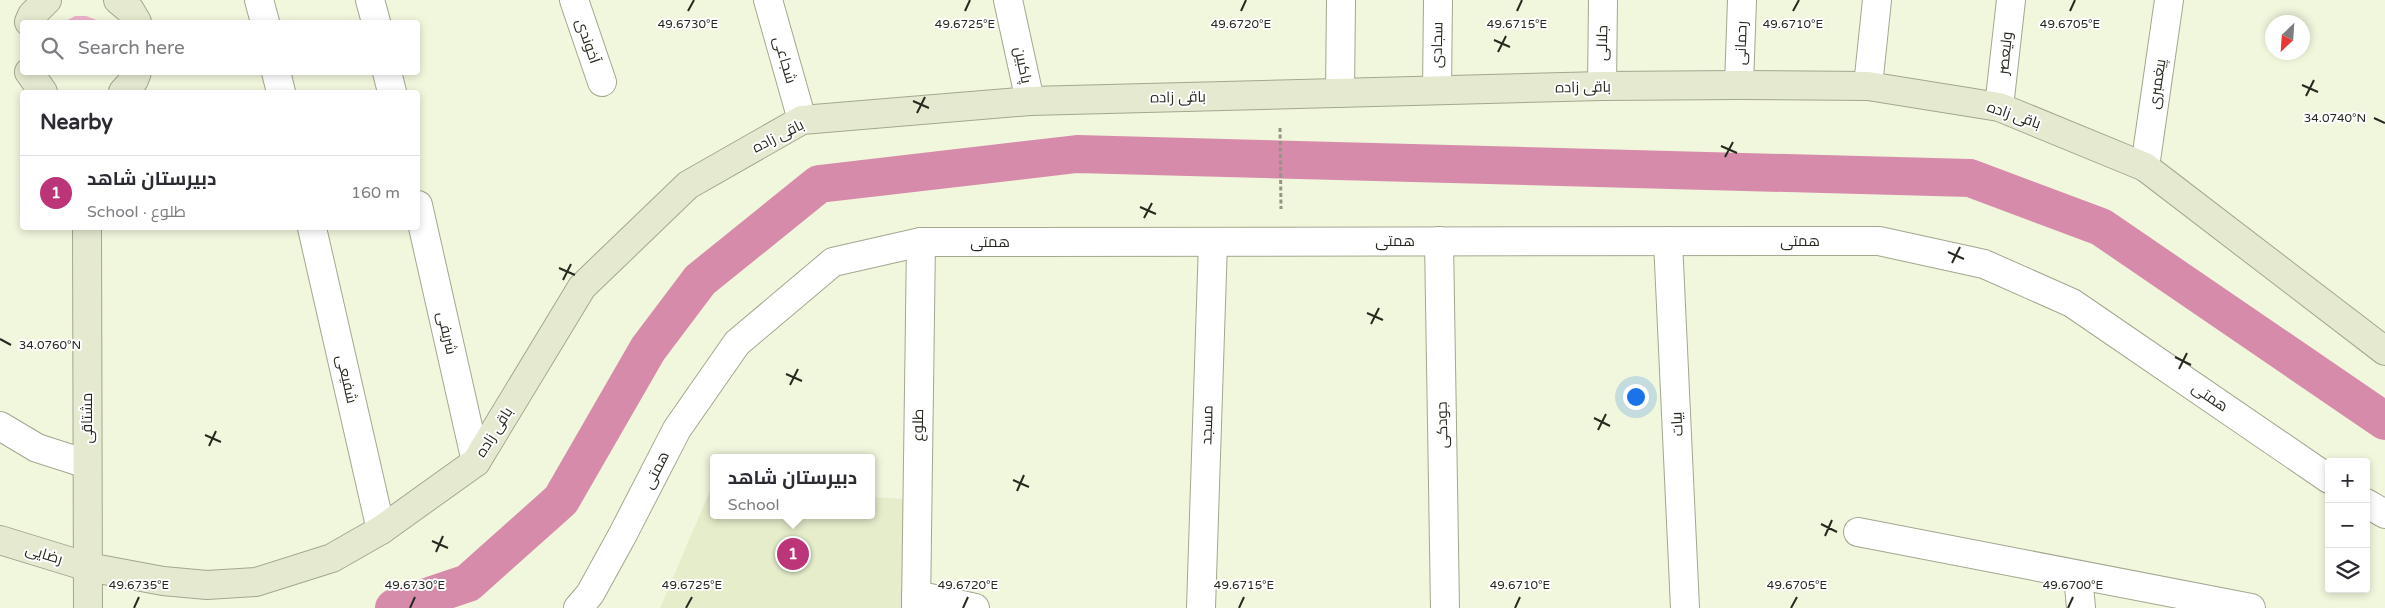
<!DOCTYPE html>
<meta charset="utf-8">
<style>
:root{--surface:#fff;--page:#f2f2f3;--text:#2b2b33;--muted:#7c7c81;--line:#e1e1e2;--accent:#bb3578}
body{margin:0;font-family:"Varela Round",Cairo,sans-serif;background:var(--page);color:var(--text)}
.controls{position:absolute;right:15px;bottom:15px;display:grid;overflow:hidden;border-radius:5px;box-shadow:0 2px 8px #0003}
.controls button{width:45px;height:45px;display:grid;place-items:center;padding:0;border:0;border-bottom:1px solid var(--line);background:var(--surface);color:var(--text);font:25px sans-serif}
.compass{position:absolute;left:2265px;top:15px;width:45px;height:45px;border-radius:50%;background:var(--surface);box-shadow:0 2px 8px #0003;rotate:205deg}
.you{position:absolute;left:1635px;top:396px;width:18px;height:18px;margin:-12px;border:4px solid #fff;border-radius:50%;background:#1a73e8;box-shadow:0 0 0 8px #1a73e833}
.badge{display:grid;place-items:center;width:32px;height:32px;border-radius:50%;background:var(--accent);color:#fff;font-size:16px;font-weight:700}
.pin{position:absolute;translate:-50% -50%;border:2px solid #fff;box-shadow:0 1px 5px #0006}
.popup{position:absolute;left:710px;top:454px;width:165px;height:65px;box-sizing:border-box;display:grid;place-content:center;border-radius:5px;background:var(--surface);filter:drop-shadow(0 1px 4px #0005);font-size:16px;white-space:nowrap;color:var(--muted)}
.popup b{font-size:19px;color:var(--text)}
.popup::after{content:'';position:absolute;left:50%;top:100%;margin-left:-10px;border:10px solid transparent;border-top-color:var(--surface)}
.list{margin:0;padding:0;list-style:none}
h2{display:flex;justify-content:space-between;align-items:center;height:65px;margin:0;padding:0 20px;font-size:21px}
h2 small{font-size:16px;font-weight:400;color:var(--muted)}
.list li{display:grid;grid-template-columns:32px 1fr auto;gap:15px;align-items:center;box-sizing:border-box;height:75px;padding:0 20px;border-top:1px solid var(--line)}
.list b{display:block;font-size:19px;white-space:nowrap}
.list p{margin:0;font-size:16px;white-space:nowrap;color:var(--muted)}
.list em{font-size:16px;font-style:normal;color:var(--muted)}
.icon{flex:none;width:28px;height:28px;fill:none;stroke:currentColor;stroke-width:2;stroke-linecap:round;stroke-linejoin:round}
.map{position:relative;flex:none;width:2385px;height:608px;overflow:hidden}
.search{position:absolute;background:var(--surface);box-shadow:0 2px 8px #0003;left:20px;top:20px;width:400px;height:55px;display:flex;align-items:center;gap:12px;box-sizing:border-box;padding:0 18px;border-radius:5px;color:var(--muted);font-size:19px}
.panel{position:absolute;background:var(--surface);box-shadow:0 2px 8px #0003;left:20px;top:90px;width:400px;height:140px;border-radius:5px}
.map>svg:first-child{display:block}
.built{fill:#e5edcb}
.green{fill:#eeb2c9}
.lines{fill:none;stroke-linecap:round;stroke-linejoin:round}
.canal{stroke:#d78baa;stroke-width:38}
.street-casing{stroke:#a2a78f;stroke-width:30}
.secondary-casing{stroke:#a2a78f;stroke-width:30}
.path{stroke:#929683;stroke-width:3;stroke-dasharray:4 2.5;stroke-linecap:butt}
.street{stroke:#fff;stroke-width:28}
.secondary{stroke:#e4e9d0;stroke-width:28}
.ticks{fill:none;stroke:#27291f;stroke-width:2}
.labels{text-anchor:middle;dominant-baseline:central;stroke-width:4;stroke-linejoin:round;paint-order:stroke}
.street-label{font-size:15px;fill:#27291f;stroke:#fff}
.ticks-label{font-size:12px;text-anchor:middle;fill:#27291f;stroke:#fff;stroke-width:4;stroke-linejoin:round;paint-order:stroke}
</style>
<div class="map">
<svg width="2385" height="608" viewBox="0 0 2385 608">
<rect width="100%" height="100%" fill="#f1f7dd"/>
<!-- built -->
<polygon class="built" points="712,486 714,486 714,515 872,515 872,497 903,499 902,608 660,608"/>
<!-- green -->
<polygon class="green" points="75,16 86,16 102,22 64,22"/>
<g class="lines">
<!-- canal -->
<polyline class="canal" points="394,608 468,583 561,500 648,349 700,280 819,184 1077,154 1970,178 2101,227 2385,421"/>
<!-- street casing -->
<g class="street-casing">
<g id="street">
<polyline points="259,0 265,22"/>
<polyline points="370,0 376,22"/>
<polyline points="574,0 602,82"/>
<polyline points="768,0 802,120"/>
<polyline points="1008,0 1030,101"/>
<polyline points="276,72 281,92"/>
<polyline points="387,72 392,92"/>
<polyline points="1739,85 1742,0"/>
<polyline points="1602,86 1603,0"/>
<polyline points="1868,86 1877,0"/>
<polyline points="1437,90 1438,0"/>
<polyline points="1340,93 1341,0"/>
<polyline points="1999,107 2011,0"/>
<polyline points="2145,167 2169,0"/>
<polyline points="418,205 476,462"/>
<polyline points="312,228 381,530"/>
<polyline points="1439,241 1445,608"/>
<polyline points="1668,241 1685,608"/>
<polyline points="0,426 37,448 87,464"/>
<polyline points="2366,503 2385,514"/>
<polyline points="1858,532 2251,608"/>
<polyline points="2078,575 2081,608"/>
<polyline points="916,595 975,608"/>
<polyline points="578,608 590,594 623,534 677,429 737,343 833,262 921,242 1879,241 1984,264 2072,303 2329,479"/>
<polyline points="916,608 921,242"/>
<polyline points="1201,608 1213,242"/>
</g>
</g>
<!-- secondary casing -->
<g class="secondary-casing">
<g id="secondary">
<polyline points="118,0 130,10 137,22"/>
<polyline points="29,22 32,15 47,0"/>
<polyline points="29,72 43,92"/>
<polyline points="123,92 134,80 137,72"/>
<polyline points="87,228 88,608"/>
<polyline points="0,540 88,567 163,581 207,585 256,582 332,558 381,530 476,462 582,287 688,185 802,120 1030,101 1602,86 1739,85 1868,86 1999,107 2145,167 2385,351"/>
</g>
</g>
<!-- path -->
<polyline class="path" points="1280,128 1281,209"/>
<!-- street -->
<use href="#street" class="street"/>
<!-- secondary -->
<use href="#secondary" class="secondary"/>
</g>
<!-- ticks -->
<path class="ticks" d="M688 11 694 0M965 11 970 0M1241 11 1246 0M1517 11 1522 0M1793 11 1799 0M2070 11 2075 0M1494 40 1510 47M1498 52 1506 36M2302 85 2318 92M2306 96 2314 80M913 101 929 108M917 113 925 97M2374 118 2385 123M1721 146 1737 153M1725 157 1733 142M1140 207 1156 214M1144 218 1152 203M1948 252 1964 259M1952 263 1960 247M559 268 575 275M563 280 571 264M1367 313 1383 320M1371 324 1379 308M0 339 11 345M2175 357 2191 365M2179 369 2187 353M786 374 802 381M790 385 798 369M1594 418 1610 426M1598 430 1606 414M205 435 221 442M209 446 216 431M1013 480 1029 487M1017 491 1024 475M1821 524 1837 532M1825 536 1832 520M432 541 448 548M436 552 443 536M134 608 139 597M410 608 415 597M686 608 692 597M963 608 968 597M1239 608 1244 597M1515 608 1520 597M1791 608 1797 597M2068 608 2073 597"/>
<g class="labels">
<!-- street labels -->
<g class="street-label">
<text transform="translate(588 41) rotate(71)">آخوندی</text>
<text transform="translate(1602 43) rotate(-89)">جلالی</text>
<text transform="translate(1741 43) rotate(-88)">رحمانی</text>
<text transform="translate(1437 45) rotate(-89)">سجادی</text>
<text transform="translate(2005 53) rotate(-84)">ولیعصر</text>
<text transform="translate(785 60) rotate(74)">شجاعی</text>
<text transform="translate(1023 65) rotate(78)">پاکبین</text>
<text transform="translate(2157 84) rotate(-82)">پیغمبری</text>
<text transform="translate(1583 87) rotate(-1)">باقی زاده</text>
<text transform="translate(1178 97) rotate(-1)">باقی زاده</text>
<text transform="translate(2014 115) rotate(19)">باقی زاده</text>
<text transform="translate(778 136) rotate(-27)">باقی زاده</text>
<text x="1395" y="241">همتی</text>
<text x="1800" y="241">همتی</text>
<text x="990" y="242">همتی</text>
<text transform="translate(447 333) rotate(77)">شریفی</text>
<text transform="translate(347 379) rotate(77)">شفیعی</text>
<text transform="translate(2210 397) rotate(34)">همتی</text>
<text transform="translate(87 418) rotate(-90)">مشتاقی</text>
<text transform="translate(1677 424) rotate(-93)">بیات</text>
<text transform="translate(918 425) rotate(-89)">طلوع</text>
<text transform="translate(1207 425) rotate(-88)">مسجد</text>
<text transform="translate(1442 425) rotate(-91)">جودکی</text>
<text transform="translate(494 432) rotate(-58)">باقی زاده</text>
<text transform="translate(656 470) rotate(-63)">همتی</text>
<text transform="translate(44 554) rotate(17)">رضایی</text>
</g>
</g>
<g class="ticks-label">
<text x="688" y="28">49.6730°E</text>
<text x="965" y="28">49.6725°E</text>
<text x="1241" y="28">49.6720°E</text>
<text x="1517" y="28">49.6715°E</text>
<text x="1793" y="28">49.6710°E</text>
<text x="2070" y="28">49.6705°E</text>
<text x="2335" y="122">34.0740°N</text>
<text x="50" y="349">34.0760°N</text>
<text x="139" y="589">49.6735°E</text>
<text x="415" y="589">49.6730°E</text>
<text x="692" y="589">49.6725°E</text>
<text x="968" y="589">49.6720°E</text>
<text x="1244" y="589">49.6715°E</text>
<text x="1520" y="589">49.6710°E</text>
<text x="1797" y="589">49.6705°E</text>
<text x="2073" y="589">49.6700°E</text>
</g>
</svg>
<div class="controls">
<button>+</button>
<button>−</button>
<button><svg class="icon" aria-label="layers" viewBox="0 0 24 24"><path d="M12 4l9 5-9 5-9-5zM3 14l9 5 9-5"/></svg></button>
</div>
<svg class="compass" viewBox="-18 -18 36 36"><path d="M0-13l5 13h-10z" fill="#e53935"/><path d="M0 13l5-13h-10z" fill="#7c7c81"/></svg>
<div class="you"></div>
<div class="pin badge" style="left:793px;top:554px">1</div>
<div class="popup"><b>دبیرستان شاهد</b>School</div>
<div class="search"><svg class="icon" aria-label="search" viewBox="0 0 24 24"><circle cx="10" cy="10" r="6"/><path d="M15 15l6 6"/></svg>Search here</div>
<section class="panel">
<h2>Nearby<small></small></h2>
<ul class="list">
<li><span class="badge">1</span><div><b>دبیرستان شاهد</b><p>School · طلوع</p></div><em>160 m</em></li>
</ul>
</section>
</div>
